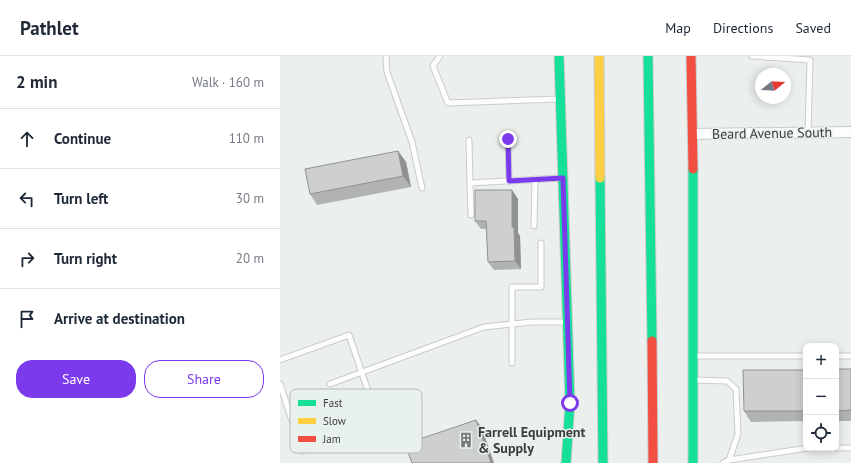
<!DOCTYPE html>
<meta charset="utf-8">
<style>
:root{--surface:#fff;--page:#f6f6f7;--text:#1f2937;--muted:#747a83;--line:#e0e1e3;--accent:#7c3aed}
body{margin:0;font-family:"PT Sans",sans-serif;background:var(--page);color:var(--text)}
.controls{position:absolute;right:12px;bottom:12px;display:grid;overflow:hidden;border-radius:8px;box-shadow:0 2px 10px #0003}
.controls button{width:36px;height:36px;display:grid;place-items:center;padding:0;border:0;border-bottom:1px solid var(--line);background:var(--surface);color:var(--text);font:20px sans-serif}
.compass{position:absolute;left:475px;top:12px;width:36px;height:36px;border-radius:50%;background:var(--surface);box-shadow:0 2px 10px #0003;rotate:72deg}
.stop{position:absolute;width:12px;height:12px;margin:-9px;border:3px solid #7c3aed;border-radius:50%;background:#fff}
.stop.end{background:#7c3aed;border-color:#fff;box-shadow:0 1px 4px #0008}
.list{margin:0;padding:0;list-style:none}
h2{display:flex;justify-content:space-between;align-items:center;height:52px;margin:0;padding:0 16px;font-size:17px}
h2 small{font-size:13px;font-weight:400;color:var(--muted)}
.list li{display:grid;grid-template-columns:26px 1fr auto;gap:12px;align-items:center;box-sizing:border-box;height:60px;padding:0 16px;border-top:1px solid var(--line)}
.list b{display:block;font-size:15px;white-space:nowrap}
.list em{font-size:13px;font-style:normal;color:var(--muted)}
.actions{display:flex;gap:8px;padding:12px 16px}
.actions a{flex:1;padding:9px 0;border:1px solid var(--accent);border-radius:16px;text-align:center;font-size:14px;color:var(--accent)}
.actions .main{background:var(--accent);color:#fff}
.icon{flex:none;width:22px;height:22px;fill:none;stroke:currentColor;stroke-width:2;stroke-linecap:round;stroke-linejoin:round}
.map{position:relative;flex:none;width:571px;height:407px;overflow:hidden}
header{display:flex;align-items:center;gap:24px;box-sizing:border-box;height:56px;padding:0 20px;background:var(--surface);border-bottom:1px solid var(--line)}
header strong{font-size:19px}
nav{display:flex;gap:22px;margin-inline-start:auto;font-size:14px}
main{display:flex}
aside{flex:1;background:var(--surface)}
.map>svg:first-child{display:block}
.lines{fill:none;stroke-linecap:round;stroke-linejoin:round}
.lane-casing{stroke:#cacccb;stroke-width:7}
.street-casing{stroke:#cacccb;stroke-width:12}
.fast-casing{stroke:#cacccb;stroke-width:11}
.slow-casing{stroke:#cacccb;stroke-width:11}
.jam-casing{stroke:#cacccb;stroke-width:11}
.lane{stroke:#fcfdfc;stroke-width:5}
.street{stroke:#fcfdfc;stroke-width:10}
.fast{stroke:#16e098;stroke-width:9}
.slow{stroke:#ffcf43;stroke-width:9}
.jam{stroke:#f24e42;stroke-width:9}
.wall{fill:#b0b3b1}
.shaded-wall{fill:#909290}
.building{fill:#cdd0ce;stroke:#909290}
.route{stroke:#7c3aed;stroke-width:5}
.labels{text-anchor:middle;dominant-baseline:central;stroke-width:3;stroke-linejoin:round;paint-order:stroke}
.street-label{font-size:14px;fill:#3a3d3b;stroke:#e9f1ec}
.poi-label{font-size:14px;font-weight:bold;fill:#3a3d3b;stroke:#e9f1ec;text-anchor:start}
.key{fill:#e9f1ec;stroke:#b4bbb7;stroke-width:1}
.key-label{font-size:11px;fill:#3a3d3b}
</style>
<header>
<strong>Pathlet</strong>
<nav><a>Map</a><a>Directions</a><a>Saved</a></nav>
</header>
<main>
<aside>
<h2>2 min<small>Walk · 160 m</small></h2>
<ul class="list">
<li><svg class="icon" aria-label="ahead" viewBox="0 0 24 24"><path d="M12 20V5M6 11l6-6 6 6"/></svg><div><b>Continue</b></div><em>110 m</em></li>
<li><svg class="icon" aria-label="left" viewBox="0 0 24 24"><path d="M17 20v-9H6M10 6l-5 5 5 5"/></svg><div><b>Turn left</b></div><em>30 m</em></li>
<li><svg class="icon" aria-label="right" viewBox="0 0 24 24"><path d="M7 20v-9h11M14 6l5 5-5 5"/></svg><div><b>Turn right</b></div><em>20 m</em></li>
<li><svg class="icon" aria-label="arrive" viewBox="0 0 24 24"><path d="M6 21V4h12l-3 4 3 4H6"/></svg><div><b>Arrive at destination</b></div></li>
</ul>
<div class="actions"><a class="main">Save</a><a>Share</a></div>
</aside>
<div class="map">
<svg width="571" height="407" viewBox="0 0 571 407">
<rect width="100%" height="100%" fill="#ebefed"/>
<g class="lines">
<!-- lane casing -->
<g class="lane-casing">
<g id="lane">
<polyline points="106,0 107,16 132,86 142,132"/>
<polyline points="160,0 153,10 168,47 279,43"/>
<polyline points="472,0 530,4 528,76"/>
<polyline points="228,83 229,125"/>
<polyline points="189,84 190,127"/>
<polyline points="191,159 190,127 282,122"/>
<polyline points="254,170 255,123"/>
<polyline points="415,300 526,300"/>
<polyline points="556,300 571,300"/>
<polyline points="0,304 69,279 100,370 22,395 0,328"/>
<polyline points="232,307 232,231 261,231 261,187"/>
<polyline points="415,324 447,325 456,333 458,378 449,404 443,407"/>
<polyline points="50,328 204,271 252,266 287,266"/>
<polyline points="556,392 571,392"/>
<polyline points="449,404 528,392"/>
</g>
</g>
<!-- street casing -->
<g class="street-casing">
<polyline id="street" points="413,78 571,76"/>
</g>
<!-- fast casing -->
<g class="fast-casing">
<g id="fast">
<polyline points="279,0 290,347 286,407"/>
<polyline points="368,0 372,285"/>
<polyline points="413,113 413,407"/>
<polyline points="320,122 323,407"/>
</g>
</g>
<!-- slow casing -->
<g class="slow-casing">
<polyline id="slow" points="319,0 320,122"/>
</g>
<!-- jam casing -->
<g class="jam-casing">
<g id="jam">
<polyline points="411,0 413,113"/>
<polyline points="372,285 373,407"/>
</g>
</g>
<!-- lane -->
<use href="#lane" class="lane"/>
<!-- street -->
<use href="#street" class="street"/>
<!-- fast -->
<use href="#fast" class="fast"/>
<!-- slow -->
<use href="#slow" class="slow"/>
<!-- jam -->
<use href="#jam" class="jam"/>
</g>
<!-- wall -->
<g class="wall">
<polygon points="118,95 126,106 131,131 37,149 30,138"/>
<polygon points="232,134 238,143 238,177 240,180 241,213 214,214 208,206 206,173 201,173 195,165"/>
<rect x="556" y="313" width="15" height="52"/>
<polygon points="526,314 526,365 471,366 464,355"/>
</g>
<!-- shaded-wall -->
<g class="shaded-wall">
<polygon points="118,95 126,106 131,131 123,120"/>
<polygon points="232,134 238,143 238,177 240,180 241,213 235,205 232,171"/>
<polygon points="196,364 202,372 214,407 211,407"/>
</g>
<!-- building -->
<g class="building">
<polygon points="118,95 123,120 30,138 25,113"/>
<polygon points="195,134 232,134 232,171 234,171 235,205 208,206 206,165 195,165"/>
<polygon points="556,313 571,313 571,354 556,355"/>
<polygon points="463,314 526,314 526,355 464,355"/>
<polygon points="196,364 211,407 132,407 125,388"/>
</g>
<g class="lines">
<!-- route -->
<polyline class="route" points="228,83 229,125 283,122 290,347"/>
</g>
<!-- icons -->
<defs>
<g id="building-bare" transform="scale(1.2)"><path d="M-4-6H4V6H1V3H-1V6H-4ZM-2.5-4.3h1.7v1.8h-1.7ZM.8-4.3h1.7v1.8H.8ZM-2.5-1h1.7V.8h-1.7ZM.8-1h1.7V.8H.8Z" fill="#787b79" stroke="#e9f1ec" stroke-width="2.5" paint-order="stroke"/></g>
</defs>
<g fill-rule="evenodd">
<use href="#building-bare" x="186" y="384"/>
</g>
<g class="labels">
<!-- street labels -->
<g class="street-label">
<text transform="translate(492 77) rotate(-1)">Beard Avenue South</text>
</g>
<!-- poi labels -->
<g class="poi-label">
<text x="198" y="376">Farrell Equipment<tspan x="198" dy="16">&amp; Supply</tspan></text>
</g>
</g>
<!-- legend -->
<rect x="10" y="333" width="132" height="64" rx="6" class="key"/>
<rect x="18" y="344" width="18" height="6" fill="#16e098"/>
<rect x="18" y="362" width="18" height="6" fill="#ffcf43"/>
<rect x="18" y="380" width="18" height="6" fill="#f24e42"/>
<g class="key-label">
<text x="43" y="351">Fast</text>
<text x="43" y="369">Slow</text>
<text x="43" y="387">Jam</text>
</g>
</svg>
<div class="controls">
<button>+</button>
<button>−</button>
<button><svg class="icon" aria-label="locate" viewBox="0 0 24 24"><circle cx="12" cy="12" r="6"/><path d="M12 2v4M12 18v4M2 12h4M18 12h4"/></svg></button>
</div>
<svg class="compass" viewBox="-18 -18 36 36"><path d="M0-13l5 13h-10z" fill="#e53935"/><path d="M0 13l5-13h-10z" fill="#747a83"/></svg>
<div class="stop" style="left:290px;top:347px"></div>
<div class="stop end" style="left:228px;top:83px"></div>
</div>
</main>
